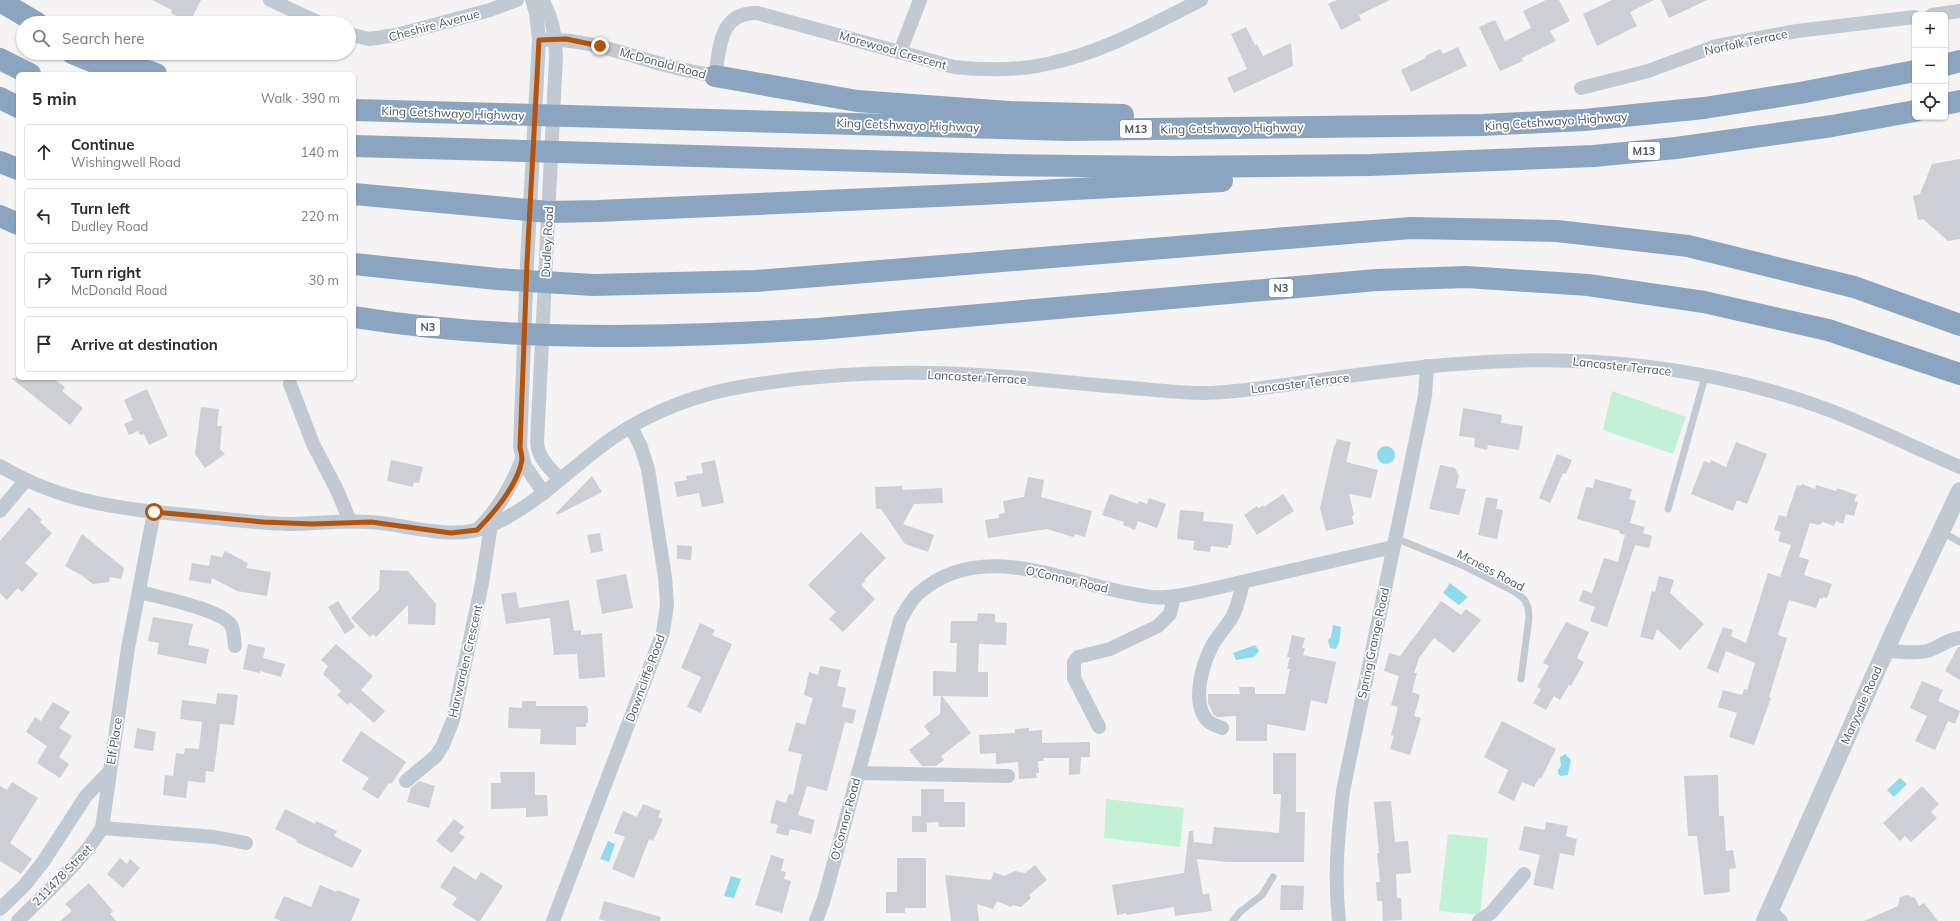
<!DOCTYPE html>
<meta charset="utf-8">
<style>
:root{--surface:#fff;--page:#f7f7f7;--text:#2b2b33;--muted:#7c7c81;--line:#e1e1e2}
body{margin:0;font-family:Mulish,sans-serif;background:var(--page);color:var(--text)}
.controls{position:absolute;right:12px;top:12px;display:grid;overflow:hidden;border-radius:6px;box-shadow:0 1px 3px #0004}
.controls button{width:36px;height:36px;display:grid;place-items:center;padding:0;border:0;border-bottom:1px solid var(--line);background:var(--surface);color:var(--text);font:20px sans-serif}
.stop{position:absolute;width:12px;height:12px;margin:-9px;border:3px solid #b45309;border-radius:50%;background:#fff}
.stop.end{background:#b45309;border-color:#fff;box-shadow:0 1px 4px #0008}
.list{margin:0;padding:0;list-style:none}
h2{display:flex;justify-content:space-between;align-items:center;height:52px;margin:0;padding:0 16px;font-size:17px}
h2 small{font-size:13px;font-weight:400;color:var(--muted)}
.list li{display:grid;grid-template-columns:26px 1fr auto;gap:12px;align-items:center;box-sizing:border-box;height:56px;margin:0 8px 8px;padding:0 8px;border:1px solid var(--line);border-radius:6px}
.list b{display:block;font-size:15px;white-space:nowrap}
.list p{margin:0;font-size:13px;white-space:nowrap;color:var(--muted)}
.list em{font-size:13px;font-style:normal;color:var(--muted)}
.icon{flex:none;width:22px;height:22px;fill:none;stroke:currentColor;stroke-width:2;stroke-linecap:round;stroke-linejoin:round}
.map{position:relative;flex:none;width:1960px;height:921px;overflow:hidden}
.search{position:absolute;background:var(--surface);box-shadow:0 1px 3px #0004;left:16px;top:16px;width:340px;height:44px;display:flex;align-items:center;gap:10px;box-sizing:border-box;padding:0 14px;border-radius:22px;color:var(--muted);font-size:15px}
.panel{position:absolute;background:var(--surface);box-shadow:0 1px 3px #0004;left:16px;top:72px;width:340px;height:308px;border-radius:6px}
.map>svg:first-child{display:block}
.green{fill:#c3f1d5}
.water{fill:#90daee}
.building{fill:#cdcfd5}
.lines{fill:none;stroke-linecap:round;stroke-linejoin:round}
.service{stroke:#c1cad2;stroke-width:7}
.minor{stroke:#c1cad2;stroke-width:14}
.tertiary{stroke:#c1cad2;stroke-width:18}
.motorway{stroke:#8ba5c1;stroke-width:22}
.route{stroke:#b45309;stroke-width:5}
.labels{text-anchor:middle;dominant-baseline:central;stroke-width:3.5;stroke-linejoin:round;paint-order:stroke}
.shield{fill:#fff;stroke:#808990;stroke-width:1}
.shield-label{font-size:11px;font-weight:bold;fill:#4a5661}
.street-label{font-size:12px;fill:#4a5661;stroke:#fff}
</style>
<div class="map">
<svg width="1960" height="921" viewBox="0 0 1960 921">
<rect width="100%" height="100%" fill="#f5f3f3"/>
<!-- green -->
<g class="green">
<polygon points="1612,391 1686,417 1673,454 1603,430"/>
<polygon points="1106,799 1184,808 1180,847 1104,838"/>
<polygon points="1448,834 1488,838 1480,915 1439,911"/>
</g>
<!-- water -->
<g class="water">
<circle cx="1386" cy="455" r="9"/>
<polygon points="1450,583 1468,597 1459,605 1443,593"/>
<polygon points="1333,625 1341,627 1339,642 1336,649 1330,648 1328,640 1331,637"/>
<polygon points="1255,645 1259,651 1254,657 1236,660 1233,653"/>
<polygon points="1565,754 1571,760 1568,775 1561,776 1558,774 1558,770 1561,766 1560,757"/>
<polygon points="1900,778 1907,784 1894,797 1887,790"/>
<polygon points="608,841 615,844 609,862 600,859"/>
<polygon points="731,876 741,879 734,898 724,896"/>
</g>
<!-- building -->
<g class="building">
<polygon points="152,0 201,0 191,20 183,16 182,19 171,13 172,10"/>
<polygon points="1337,0 1390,0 1359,15 1361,20 1341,30 1328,4"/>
<polygon points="1546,0 1559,0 1570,21 1550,31 1556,41 1522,58 1523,61 1500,71 1479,27 1495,20 1505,41 1531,28 1523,11"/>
<polygon points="1612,0 1654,0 1630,12 1637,26 1597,46 1583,14"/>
<polygon points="1661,0 1707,0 1669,18"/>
<polygon points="1246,27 1255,45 1257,44 1263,56 1291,43 1293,66 1234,93 1227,78 1247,69 1231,34"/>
<polygon points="1458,47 1467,66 1411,92 1401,70 1426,58 1425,56 1440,49 1443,54"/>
<polygon points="1960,159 1960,239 1948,241 1923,219 1918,220 1913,196 1920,194 1932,164"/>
<polygon points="11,378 53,378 65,387 62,391 83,408 70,425"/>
<polygon points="147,389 168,436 149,445 144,434 140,435 138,431 129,435 124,424 133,420 124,400"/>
<polygon points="201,407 219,409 217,426 222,426 220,449 225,454 205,468 195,454"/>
<polygon points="1463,408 1502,415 1501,423 1523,426 1519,450 1488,445 1487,450 1474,447 1475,438 1459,436"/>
<polygon points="1337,439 1351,442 1346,462 1378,470 1371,498 1349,494 1354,514 1352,517 1354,524 1326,531 1320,508 1334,446 1335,446"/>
<polygon points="1736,442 1767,454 1747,504 1737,500 1733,511 1691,494 1704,461 1710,463 1711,460 1726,467"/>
<polygon points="1557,454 1572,460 1566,474 1563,473 1550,503 1539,498"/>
<polygon points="391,460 423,467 419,483 414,482 413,487 387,481"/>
<polygon points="715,460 724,503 702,507 699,493 677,497 674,482 687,480 686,476 703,473 701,463"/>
<polygon points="1440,465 1455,468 1459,476 1456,488 1466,489 1459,515 1429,509"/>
<polygon points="592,476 602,492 557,515 556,513"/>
<polygon points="1028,477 1044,480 1041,497 1092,511 1085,537 1075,534 1073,537 1047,529 988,538 985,520 999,518 999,514 1005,513 1003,501 1024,497"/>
<polygon points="1595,479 1632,489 1629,499 1636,501 1630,523 1645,527 1643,533 1652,536 1649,548 1635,545 1607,627 1590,621 1595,607 1579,601 1583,590 1592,593 1604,558 1618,562 1625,535 1619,533 1620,531 1577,519 1586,487 1593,488"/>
<polygon points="1802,484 1815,489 1816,485 1836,491 1837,488 1857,495 1854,501 1858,502 1854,516 1846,514 1843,524 1836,521 1834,526 1823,522 1819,525 1810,523 1799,557 1809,560 1804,575 1832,584 1827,598 1823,597 1823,599 1820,598 1816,608 1789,600 1778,635 1787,638 1769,697 1771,698 1754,745 1729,737 1737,713 1718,707 1723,690 1742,695 1744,689 1747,690 1755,663 1726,651 1718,673 1707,668 1723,627 1733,630 1731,636 1746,643 1768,573 1780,577 1791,545 1778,541 1781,532 1774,530 1779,515 1786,517 1797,485 1801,486"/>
<polygon points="902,486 903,490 942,488 943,503 914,504 903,524 934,535 928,552 905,544 881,509 876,509 875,487"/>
<polygon points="1110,494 1138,504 1139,501 1147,504 1149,498 1166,504 1157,528 1138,521 1135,530 1123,525 1124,522 1102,515"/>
<polygon points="1283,494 1294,511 1257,535 1244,515 1257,506 1259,508 1263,505 1264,507"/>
<polygon points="1486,497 1498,499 1496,509 1503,510 1497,539 1478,535"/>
<polygon points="29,507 42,520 40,522 52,533 25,563 38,574 22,592 18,588 7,600 0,593 0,541"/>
<polygon points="1180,510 1204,512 1203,521 1233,524 1231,545 1228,545 1228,548 1211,546 1210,552 1193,550 1194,541 1177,539"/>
<polygon points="861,532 886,558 864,580 866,581 861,585 875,599 843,632 829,619 836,612 808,585"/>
<polygon points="600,533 603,551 591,553 587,535"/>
<polygon points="82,534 124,568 121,579 110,577 109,582 93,584 81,575 65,566"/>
<polygon points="677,545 692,546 691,560 677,559"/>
<polygon points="225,551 248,563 246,568 271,572 267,596 237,591 212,578 211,584 189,580 192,563 209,566 211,555 222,557"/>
<polygon points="380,570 408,571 436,604 435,625 408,624 408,605 376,637 373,634 370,637 351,618 379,590"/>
<polygon points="626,574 633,608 602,614 596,580"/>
<polygon points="1659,576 1674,580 1670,593 1704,624 1680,650 1657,629 1653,640 1640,637 1652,591 1655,592"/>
<polygon points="516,592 519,608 569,600 574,631 581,630 581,635 602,633 605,677 579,679 577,654 554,655 550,618 506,624 501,594"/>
<polygon points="338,601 355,627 345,634 328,607"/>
<polygon points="1441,601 1461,615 1466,609 1481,620 1454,653 1434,638 1419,658 1414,673 1417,673 1412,692 1420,695 1414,716 1421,718 1410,755 1390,749 1394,736 1391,735 1398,707 1391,705 1399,676 1384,671 1389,653 1400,656"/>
<polygon points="978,613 995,614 995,622 1007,623 1006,645 979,644 978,672 988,672 988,697 942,696 971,733 941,756 944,760 936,766 922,766 909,750 930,734 924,726 940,714 941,696 933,696 933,671 956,672 957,643 950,643 951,621 977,621"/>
<polygon points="153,617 193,624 188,645 209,649 206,664 157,654 159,643 148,641"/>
<polygon points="1566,622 1589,632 1577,658 1584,662 1571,686 1569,685 1560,700 1554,696 1546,710 1533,703 1541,689 1537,687 1549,666 1543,663"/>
<polygon points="700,623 715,630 712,635 732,644 701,713 687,707 701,677 681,668"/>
<polygon points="1292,635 1305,638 1302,648 1305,648 1303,655 1336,662 1327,704 1311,700 1305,731 1267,724 1267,741 1236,741 1236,716 1217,717 1214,715 1208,703 1208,694 1240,694 1239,687 1255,687 1255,694 1285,694 1290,669 1287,669 1290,657 1287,657"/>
<polygon points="248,644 265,648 263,658 285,664 281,677 260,671 260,673 243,669"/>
<polygon points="336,644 373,676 361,690 385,711 374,723 350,702 348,705 337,695 341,691 323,674 328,666 321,660"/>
<polygon points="1958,647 1960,647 1960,680 1945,671"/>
<polygon points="820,666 841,670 837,686 846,688 842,707 856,710 853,724 845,722 827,791 807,786 798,815 815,820 811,834 790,829 788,836 776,833 778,825 770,823 776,800 786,803 789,794 793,795 802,754 788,751 796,722 805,725 813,698 804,695 809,672 818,675"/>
<polygon points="1922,681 1943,690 1938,701 1960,711 1955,724 1948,721 1935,750 1915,741 1927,716 1910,708"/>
<polygon points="217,693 238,695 234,725 220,724 214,772 206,771 205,783 188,781 186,798 163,795 165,775 173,776 176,753 184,754 185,748 199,749 202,722 180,719 182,700 216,704"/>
<polygon points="522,701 536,701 536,706 586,706 588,708 588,723 586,723 586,727 576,727 576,745 540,744 541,729 508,728 509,707 522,708"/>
<polygon points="53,702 70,712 59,728 72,736 59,757 69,764 60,778 37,763 47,746 26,732 35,717 41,721"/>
<polygon points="1502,721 1556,749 1541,779 1539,778 1534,787 1522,782 1514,801 1498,793 1508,770 1484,757"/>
<polygon points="137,728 156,732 153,751 134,748"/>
<polygon points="1029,728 1029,731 1042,730 1042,743 1090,742 1090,757 1081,757 1080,774 1069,775 1069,758 1043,758 1044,761 1038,761 1039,773 1036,773 1037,778 1019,779 1018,762 996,764 996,753 980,754 979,735 1015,733 1015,729"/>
<polygon points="361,731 406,762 391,784 389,783 378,799 362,789 369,778 342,761"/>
<polygon points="1273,753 1296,753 1296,812 1305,812 1304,862 1228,862 1197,859 1203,895 1209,893 1212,911 1175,916 1174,907 1127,915 1126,913 1117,915 1112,885 1184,873 1189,831 1193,831 1194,842 1212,844 1214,827 1279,833 1281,794 1273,794"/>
<polygon points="500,772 535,772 535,795 547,795 548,816 526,817 526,808 491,809 491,783 501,783"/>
<polygon points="1718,775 1719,816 1724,816 1726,851 1733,850 1736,868 1729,869 1730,892 1704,895 1697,836 1688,836 1684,776"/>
<polygon points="419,781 435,786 429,808 407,802 411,788"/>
<polygon points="12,782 38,798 10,843 32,859 21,874 0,861 0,786 7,790"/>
<polygon points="1922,786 1939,804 1931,812 1937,818 1911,842 1905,836 1900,841 1883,823"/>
<polygon points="921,789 944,789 944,802 965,802 965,827 939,827 938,822 927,823 927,832 912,832 912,816 921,816"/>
<polygon points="1391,801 1395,842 1408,841 1411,873 1396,874 1397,898 1401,898 1402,920 1383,921 1382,901 1377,901 1376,882 1380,882 1377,853 1379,853 1374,802"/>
<polygon points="643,804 661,811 658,817 663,819 653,841 649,839 634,878 612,869 625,837 614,833 623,811 637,817"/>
<polygon points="285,809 315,824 316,821 337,831 334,836 362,850 352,868 296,842 297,840 275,829"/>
<polygon points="454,819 464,827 459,833 465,837 452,853 436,841"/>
<polygon points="1546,822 1568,826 1566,836 1577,839 1574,856 1560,853 1553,889 1533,885 1540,855 1519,850 1524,826 1545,830"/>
<polygon points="771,855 784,859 781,871 786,872 784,879 791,881 782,913 755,905"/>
<polygon points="120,858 127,864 130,859 140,868 123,888 107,874"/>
<polygon points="897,858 926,858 926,908 905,908 905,913 886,913 886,892 897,892"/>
<polygon points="1035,865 1047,880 1029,895 1031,898 1021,907 1012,905 1011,907 997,901 993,909 977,904 979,921 951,921 945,875 991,880 994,872 1004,876 1015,871 1025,873"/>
<polygon points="454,866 476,880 481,872 503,886 480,921 477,921 452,905 457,898 440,887"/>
<polygon points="89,883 113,911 110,914 116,921 60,921 72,911 65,904"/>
<polygon points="320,885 336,892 337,890 360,899 351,921 281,921 274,918 284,896 311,907"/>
<polygon points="1281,885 1304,886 1303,910 1280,910"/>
<polygon points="1907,895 1915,898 1919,906 1924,903 1938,921 1864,921 1898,906 1900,897"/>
<polygon points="604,901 661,917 660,921 606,921 599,919"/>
</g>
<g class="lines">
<!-- service -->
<g class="service">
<polyline points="1668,509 1705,377"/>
<polyline points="1942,532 1960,542"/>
<polyline points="1395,538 1464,566 1515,592 1524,599 1528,607 1529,618 1521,679"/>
<polyline points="1233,921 1240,912 1262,895 1273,877"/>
</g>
<!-- minor -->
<g class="minor">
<polyline points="270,0 320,23"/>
<polyline points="532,0 536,13 539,40 527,263 520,447 525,466 544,493"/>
<path d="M542 0C553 18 555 36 556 56L537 442C538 458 549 468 560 479"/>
<polyline points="1932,15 1960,11"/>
<polyline points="349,34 369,39 396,35 490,10 517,0"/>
<path d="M539 40C588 37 627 56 673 67 687 71 701 73 715 76 720 48 719 12 757 13L954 67C984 70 1017 71 1047 64 1102 53 1151 25 1201 0"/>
<polyline points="900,52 920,0"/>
<polyline points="1581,88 1648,71 1716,46 1731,43 1797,31 1915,17"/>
<polyline points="290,384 313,444 337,490 350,521"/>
<path d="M0 466C64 504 123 509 196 516 226 519 257 523 287 524 314 524 341 520 369 522 408 524 451 542 489 526 537 506 572 466 614 437 652 411 700 393 746 386 824 373 901 370 980 375 1031 378 1082 384 1132 388 1156 390 1180 393 1204 393 1231 393 1258 388 1285 385 1342 377 1399 368 1457 364 1581 353 1712 366 1829 410 1873 427 1916 448 1960 467"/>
<polyline points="0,511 25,481"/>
<path d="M480 527C500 507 512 485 522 459"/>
<path d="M140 592C158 597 225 610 232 627 234 632 234 640 235 646"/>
<path d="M1886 651C1899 651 1914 654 1927 651 1939 648 1947 639 1960 638"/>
<polyline points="1099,727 1074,678 1074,662 1078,657 1110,649 1158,626 1170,614 1174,596"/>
<path d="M1222 728C1217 726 1211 724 1208 721 1191 704 1202 666 1211 648 1216 637 1226 628 1232 617 1238 607 1240 594 1243 582"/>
<polyline points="858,773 1008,776"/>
<polyline points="406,781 436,756 443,745 453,720 482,583 491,525"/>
<polyline points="102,828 215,837 246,843"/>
<polyline points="0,909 24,886 43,862 86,796 109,772"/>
<polyline points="1770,911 1781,921"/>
<path d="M18 921C46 892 81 863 102 828L128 648 154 512"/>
<polyline points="553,921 653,659 663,632 667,605 665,577 648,469 641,447 631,427"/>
<path d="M816 921 824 899 900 620C906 611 911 599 919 593 986 534 1078 590 1152 597 1169 599 1187 594 1203 591L1393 547"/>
<path d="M1339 921C1334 877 1338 835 1343 791L1425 396 1427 366"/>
<polyline points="1479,921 1491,913 1524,874"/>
</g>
<!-- tertiary -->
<polyline class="tertiary" points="1765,921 1895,629 1960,491"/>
<!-- motorway -->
<g class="motorway">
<polyline points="0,1 37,23"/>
<polyline points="72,53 111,69"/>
<polyline points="98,53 156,74"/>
<polyline points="0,59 30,74"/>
<polyline points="1945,65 1960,61"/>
<polyline points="715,76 857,101 1009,112 1123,115"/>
<polyline points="0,98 18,107"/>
<polyline points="1945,104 1960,101"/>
<polyline points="354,110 1068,130 1482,125 1584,120 1704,108 1800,93 1915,71"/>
<polyline points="354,146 1004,165 1171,167 1370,165 1594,156 1676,148 1832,126 1915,111"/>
<polyline points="0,162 18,169"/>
<polyline points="354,194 549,212 598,211 982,194 1222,181"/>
<polyline points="0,216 18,224"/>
<polyline points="354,264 497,279 593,285 756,281 1411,228 1557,231 1688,246 1854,287 1960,325"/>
<path d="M354 317C508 342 664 338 818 329L1377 280 1466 277 1588 285 1704 302 1828 330 1960 374"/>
</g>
</g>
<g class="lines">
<!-- route -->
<path class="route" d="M154 512 263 522 312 524 371 522 451 533 477 530C494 513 518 484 522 460 522 456 521 451 520 448L527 263 539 40 566 39 600 46"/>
</g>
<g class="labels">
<!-- shield labels -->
<g class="shield">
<rect x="1120" y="120" width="32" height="18" rx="3"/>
<rect x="1628" y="142" width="32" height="18" rx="3"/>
<rect x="1269" y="279" width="24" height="18" rx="3"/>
<rect x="416" y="318" width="24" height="18" rx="3"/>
</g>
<g class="shield-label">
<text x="1136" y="129">M13</text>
<text x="1644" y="151">M13</text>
<text x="1281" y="288">N3</text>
<text x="428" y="327">N3</text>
</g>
<!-- street labels -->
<g class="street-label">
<text transform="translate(434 25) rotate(-15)">Cheshire Avenue</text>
<text transform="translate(1746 42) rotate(-12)">Norfolk Terrace</text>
<text transform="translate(893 50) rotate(16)">Morewood Crescent</text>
<text transform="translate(663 63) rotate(15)">McDonald Road</text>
<text transform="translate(453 113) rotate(2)">King Cetshwayo Highway</text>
<text transform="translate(1556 121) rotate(-4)">King Cetshwayo Highway</text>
<text transform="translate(908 125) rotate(2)">King Cetshwayo Highway</text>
<text transform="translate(1232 128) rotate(-1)">King Cetshwayo Highway</text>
<text transform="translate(547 242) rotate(-87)">Dudley Road</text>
<text transform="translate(1622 366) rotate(6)">Lancaster Terrace</text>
<text transform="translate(977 377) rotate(3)">Lancaster Terrace</text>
<text transform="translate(1300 383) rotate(-7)">Lancaster Terrace</text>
<text transform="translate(1491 570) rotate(28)">Mcness Road</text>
<text transform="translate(1067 579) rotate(13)">O'Connor Road</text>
<text transform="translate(1373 643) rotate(-78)">Spring Grange Road</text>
<text transform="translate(465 661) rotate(-77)">Harwarden Crescent</text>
<text transform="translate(645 678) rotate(-70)">Dawncliffe Road</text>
<text transform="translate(1861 705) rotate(-66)">Maryvale Road</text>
<text transform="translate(114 741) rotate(-81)">Elf Place</text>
<text transform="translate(845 819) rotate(-75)">O'Connor Road</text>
<text transform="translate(62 875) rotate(-46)">211478 Street</text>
</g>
</g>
</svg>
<div class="controls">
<button>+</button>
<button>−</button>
<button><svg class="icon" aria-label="locate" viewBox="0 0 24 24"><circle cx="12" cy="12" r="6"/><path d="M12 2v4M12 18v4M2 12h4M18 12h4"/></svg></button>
</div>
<div class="stop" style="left:154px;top:512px"></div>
<div class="stop end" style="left:600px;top:46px"></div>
<div class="search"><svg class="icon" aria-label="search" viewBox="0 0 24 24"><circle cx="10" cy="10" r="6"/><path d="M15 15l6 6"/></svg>Search here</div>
<section class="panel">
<h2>5 min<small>Walk · 390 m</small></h2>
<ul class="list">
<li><svg class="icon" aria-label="ahead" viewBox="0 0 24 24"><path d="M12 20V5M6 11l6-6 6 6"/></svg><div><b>Continue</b><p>Wishingwell Road</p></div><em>140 m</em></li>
<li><svg class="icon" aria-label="left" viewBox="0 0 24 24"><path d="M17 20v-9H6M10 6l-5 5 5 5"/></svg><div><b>Turn left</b><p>Dudley Road</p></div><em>220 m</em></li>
<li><svg class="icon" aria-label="right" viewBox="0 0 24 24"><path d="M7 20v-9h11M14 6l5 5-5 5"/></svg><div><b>Turn right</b><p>McDonald Road</p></div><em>30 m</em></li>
<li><svg class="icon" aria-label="arrive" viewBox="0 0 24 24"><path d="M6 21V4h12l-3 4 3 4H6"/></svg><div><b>Arrive at destination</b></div></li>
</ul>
</section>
</div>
